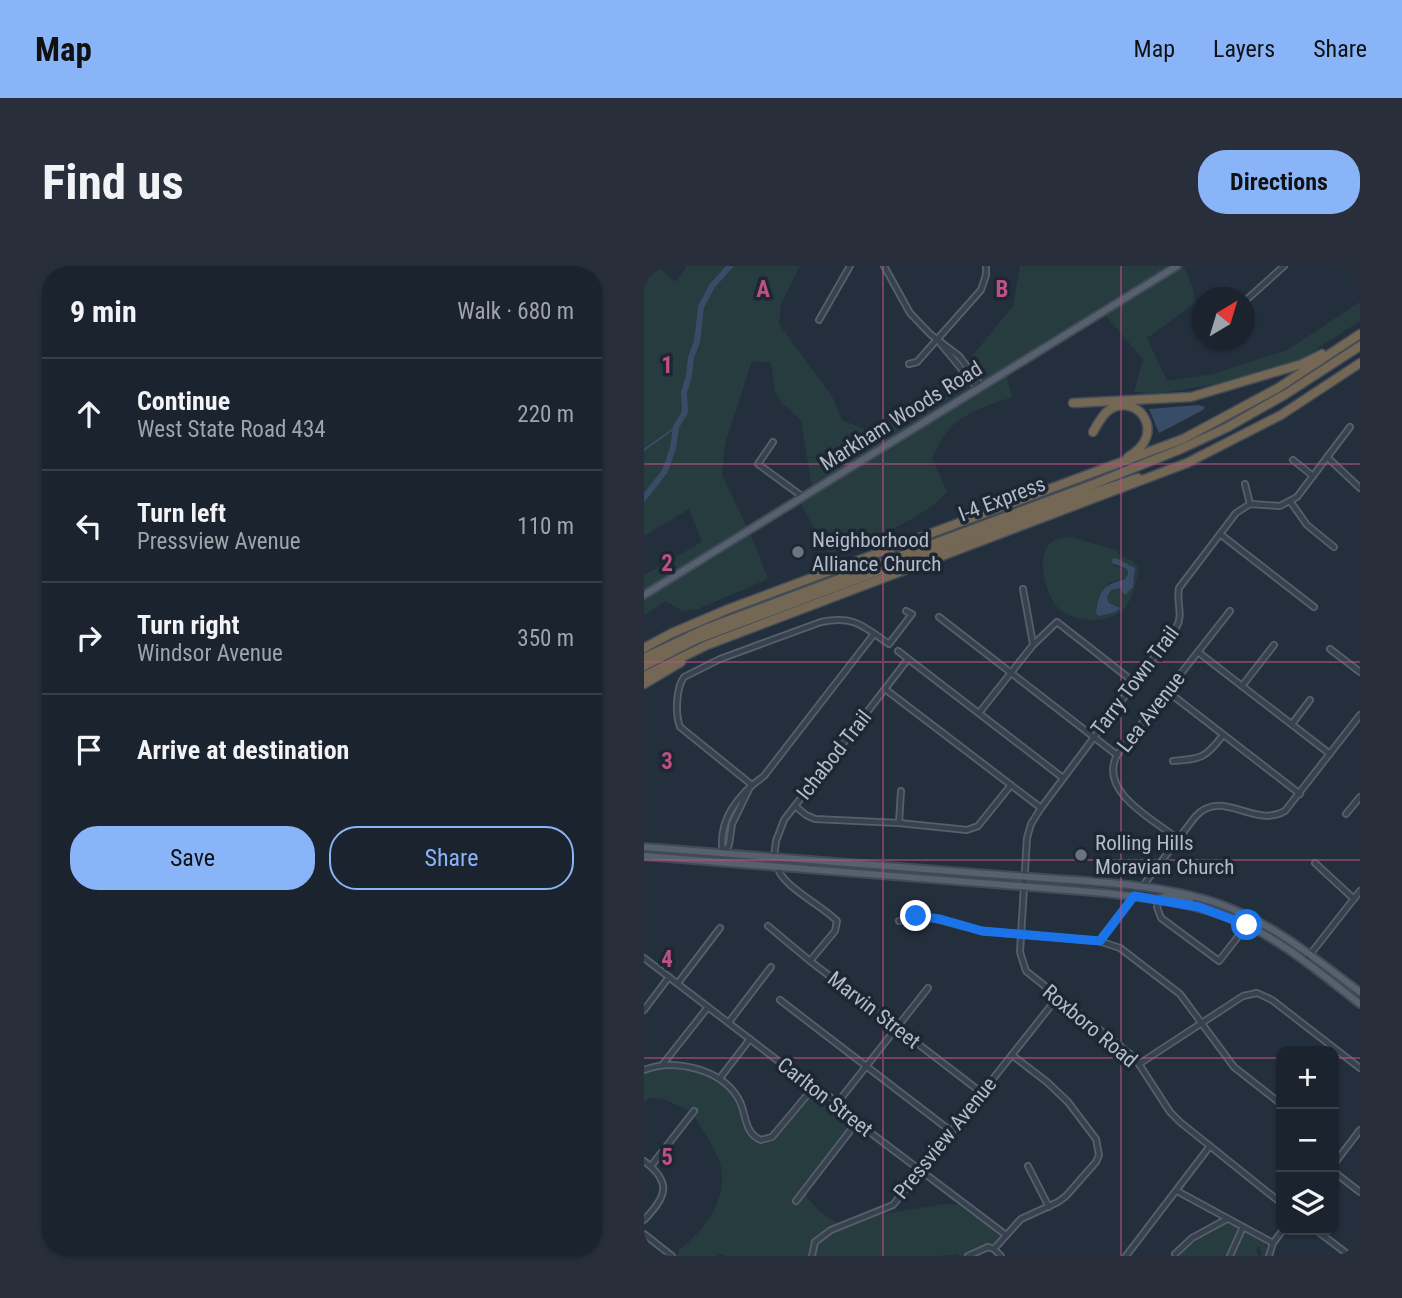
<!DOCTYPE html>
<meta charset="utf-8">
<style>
:root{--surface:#1b232e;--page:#282f3a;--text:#f1f3f6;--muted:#a0a4aa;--line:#39404a;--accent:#8ab4f8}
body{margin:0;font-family:"Roboto Condensed",sans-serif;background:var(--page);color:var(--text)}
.controls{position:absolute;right:21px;bottom:21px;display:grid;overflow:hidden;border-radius:14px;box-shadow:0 2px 5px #0004}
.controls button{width:63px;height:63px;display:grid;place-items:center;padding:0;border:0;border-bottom:2px solid var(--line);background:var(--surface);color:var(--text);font:35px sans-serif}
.compass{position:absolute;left:548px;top:21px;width:63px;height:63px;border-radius:50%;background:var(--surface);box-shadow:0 2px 5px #0004;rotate:38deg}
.stop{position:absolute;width:21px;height:21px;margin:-16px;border:5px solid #1a73e8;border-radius:50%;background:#fff}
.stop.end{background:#1a73e8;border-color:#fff;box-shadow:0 2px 7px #0008}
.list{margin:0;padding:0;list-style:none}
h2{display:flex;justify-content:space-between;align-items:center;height:91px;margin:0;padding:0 28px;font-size:30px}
h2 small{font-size:23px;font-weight:400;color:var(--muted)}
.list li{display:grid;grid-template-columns:46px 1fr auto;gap:21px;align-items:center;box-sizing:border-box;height:112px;padding:0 28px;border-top:2px solid var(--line)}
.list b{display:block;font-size:26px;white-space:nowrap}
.list p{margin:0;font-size:23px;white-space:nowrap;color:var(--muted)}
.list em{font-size:23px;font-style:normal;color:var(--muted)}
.actions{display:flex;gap:14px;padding:21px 28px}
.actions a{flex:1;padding:16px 0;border:2px solid var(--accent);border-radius:28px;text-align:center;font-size:24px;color:var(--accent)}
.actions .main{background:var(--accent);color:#111}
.icon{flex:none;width:38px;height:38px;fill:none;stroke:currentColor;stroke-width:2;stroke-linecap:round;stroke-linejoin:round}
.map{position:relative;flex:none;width:716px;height:990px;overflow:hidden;border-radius:28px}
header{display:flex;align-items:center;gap:42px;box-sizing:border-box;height:98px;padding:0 35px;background:var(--accent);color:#111}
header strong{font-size:33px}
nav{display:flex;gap:38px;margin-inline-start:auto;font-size:24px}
.intro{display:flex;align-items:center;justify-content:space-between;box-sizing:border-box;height:168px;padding:0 42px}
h1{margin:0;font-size:49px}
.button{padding:18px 32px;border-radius:28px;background:var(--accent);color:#111;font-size:24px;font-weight:700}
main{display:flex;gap:42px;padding:0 42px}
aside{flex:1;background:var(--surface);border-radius:28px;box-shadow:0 2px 5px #0004}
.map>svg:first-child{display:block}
.green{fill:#263c3f;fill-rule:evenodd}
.water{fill:#394c67}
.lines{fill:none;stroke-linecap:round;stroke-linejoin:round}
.stream{stroke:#394c67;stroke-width:2}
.river{stroke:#394c67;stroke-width:6}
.minor-casing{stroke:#565f6c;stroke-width:8}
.major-casing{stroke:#414a57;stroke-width:10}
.highway-casing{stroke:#434c59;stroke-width:11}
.minor{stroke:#38414e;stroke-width:4.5}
.major{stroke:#56606e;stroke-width:6}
.highway{stroke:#746855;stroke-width:8}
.route{stroke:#1a73e8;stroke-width:9}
.grid{fill:none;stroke:#bd5182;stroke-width:2;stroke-opacity:0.55}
.worship-dot{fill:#6b7280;stroke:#1d2633;stroke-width:2.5}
.labels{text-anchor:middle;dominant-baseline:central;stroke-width:7;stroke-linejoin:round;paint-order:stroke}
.street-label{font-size:21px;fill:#b4bcc9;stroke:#1d2633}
.poi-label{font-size:21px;fill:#b4bcc9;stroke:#1d2633;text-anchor:start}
.grid-label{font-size:23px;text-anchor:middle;font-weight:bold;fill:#bd5182;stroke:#1d2633;stroke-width:7;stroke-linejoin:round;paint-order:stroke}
</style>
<header>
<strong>Map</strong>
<nav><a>Map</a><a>Layers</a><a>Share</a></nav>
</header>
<div class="intro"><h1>Find us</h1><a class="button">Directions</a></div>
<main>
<aside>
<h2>9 min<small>Walk · 680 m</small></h2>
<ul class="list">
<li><svg class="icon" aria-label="ahead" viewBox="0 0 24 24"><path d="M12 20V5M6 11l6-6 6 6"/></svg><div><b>Continue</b><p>West State Road 434</p></div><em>220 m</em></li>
<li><svg class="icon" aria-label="left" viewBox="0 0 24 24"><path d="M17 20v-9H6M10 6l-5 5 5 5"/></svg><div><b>Turn left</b><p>Pressview Avenue</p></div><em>110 m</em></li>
<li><svg class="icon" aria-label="right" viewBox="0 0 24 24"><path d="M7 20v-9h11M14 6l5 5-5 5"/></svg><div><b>Turn right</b><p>Windsor Avenue</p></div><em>350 m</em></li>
<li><svg class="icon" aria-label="arrive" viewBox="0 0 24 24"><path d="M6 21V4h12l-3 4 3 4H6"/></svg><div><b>Arrive at destination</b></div></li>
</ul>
<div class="actions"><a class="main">Save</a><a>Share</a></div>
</aside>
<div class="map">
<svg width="716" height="990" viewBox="0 0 716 990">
<rect width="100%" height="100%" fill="#242f3e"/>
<!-- green -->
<g class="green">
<polygon points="0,0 13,0 31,16 43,0 156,0 137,38 135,58 188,130 198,154 225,165 288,131 316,103 327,120 168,223 157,154 138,137 131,126 127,97 108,95 81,178 78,209 104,263 0,327 0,309 58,276 45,243 0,270"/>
<polygon points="376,0 529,0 338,118 323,96 369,40"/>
<path d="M537 0H540L549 23 551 37 503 72 523 115 569 108 643 84 716 36V55L648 99 573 122 571 118 501 130 498 126H490L499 93 460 48 362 108 368 132C349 136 317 148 305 164 298 172 293 183 288 192L303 226C273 258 225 272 185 288L155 235Z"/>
<polygon points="106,266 124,313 54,343 38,345 22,335 0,349 0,331"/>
<path d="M427 271 473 284 475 290 489 295 495 303C489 331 484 353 450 354 440 354 428 352 419 346 402 335 391 292 406 277 411 272 420 272 427 271ZM477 295 489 301 491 310 489 321 478 324 471 321 466 324 463 331 465 337 475 342 471 346 455 350 452 341 465 317 483 311V303L469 299Z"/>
<path d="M19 800C37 804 63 804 77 816 81 819 86 824 88 828 97 845 100 888 130 872L170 826 191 837 210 856 149 936 152 938 163 923V931L176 946 194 958 205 955C188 961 165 968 166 990H83L77 988 72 990H33L35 984C61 964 83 935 77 901 74 886 58 862 49 849L52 844 49 842 47 846 20 833 5 832 0 836V806Z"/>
<path d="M299 938 318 939 359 970 350 981C335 976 328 990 315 990L314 988 294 990H170C171 985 172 979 175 975 199 949 265 945 299 938Z"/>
<polygon points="584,955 597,962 584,990 531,990 549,974"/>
<path d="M600 964C612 970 626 974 623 990H616L618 987 615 980 612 984 614 990H588Z"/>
</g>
<!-- water -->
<g class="water">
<polygon points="555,139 561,141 559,144 515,167 505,143"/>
<path d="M472 292 491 302 489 321 481 329 475 322 467 324 463 331 465 337 476 342 472 346 455 350 452 347C455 325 459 319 481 313L484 308 483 303 468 297V293Z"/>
</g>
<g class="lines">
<!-- stream -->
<polyline class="stream" points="0,184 32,161"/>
<!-- river -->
<polyline class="river" points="0,232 21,205 29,182 32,161 41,146 40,126 45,110 47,91 53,76 57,41 68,20 86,0"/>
<!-- minor casing -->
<g class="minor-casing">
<g id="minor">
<polyline points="240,0 266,47 286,68 315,90 338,121"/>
<polyline points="600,36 640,0"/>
<polyline points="175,54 206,0"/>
<polyline points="296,77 334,123"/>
<polyline points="265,98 273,96 337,24 342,9 342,0"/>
<polyline points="129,176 114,198 159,231"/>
<polyline points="683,191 716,222"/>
<polyline points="649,194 669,210"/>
<polyline points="601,218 606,238"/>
<polyline points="646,235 663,259 690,281"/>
<polyline points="576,268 670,341"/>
<polyline points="379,323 389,378"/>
<polyline points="295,351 473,489"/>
<polyline points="686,383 716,406"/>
<polyline points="254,385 419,512"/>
<polyline points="554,386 686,488"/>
<polyline points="598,420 630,379"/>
<polyline points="241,423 397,542"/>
<polyline points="523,425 656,528"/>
<polyline points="335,447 389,379 413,356 491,417"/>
<polyline points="648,458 666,434"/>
<path d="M529 495C557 493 562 492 579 469"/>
<path d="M108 519 36 461C31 448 32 422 40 411L76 393 177 356C210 349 219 360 245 378L268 348 262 345"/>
<polyline points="151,540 162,549 171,553 255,557 323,564 334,560 367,519"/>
<polyline points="702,548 716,531"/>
<polyline points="255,557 257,525"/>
<path d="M534 573C509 553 454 526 473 489L586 345"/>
<path d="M79 588C73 555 94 528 120 510L230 368"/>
<polyline points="79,588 85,579 88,558 107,519"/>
<polyline points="130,591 132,575 140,554 264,393"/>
<polyline points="671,597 710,633"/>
<path d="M134 601C135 618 180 641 193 655L191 665 166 695"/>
<path d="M498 621 551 551C578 521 610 563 641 545L716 449"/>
<polyline points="515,633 513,641 517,652 575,695 603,659"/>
<polyline points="255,655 276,649 337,665 455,675 476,682 536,728 590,801 637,838"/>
<polyline points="124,660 166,695 338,827"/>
<polyline points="455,675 490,630"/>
<polyline points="0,692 163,817 194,836 219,861 362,969"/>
<polyline points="661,695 716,625"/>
<polyline points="34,717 76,662"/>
<polyline points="136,734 308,866"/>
<polyline points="0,744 25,711"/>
<polyline points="85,756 127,701"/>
<polyline points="19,798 64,741"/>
<polyline points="495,798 599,730 613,727 628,734 716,802"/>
<path d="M0 804C30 792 77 803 94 832 103 846 99 867 117 874L128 871 169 822"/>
<polyline points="76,812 106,773"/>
<polyline points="194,836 284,722"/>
<path d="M0 895C29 917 22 931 0 954"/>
<polyline points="690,898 716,864"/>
<polyline points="7,900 50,845"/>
<polyline points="384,900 405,941"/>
<polyline points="690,906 716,926"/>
<polyline points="533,925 629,977"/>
<polyline points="152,935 213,856"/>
<path d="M637 937 536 856 526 846 491 792 382 705 376 686 383 572 387 558 397 542 532 362C540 349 532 337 535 322L592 247 606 238 636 240 653 231 706 161"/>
<polyline points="672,964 706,990"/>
<polyline points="0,968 28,990"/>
<polyline points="350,983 377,953 414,936 422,930 452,896 455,889 452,873 424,836 403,816 368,789"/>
<polyline points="531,988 548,972 583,953"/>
<polyline points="168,990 171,976 187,964 249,939 413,732"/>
<polyline points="324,990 344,981 350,983 357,990"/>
<polyline points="482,990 566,880"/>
<polyline points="586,990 599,961"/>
<polyline points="625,990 629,977 639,964"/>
</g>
</g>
<!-- major casing -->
<g class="major-casing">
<g id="major">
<polyline points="0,329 533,0"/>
<path d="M0 581C120 590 239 600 358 609 428 615 507 615 573 637 627 656 671 692 716 726"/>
<path d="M0 590 461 627C506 632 550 637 592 654 638 674 677 708 716 738"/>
<polyline points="515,633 524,629 546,634"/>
</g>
</g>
<!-- highway casing -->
<g class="highway-casing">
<g id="highway">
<polyline points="429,137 547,131 658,98 678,88"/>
<path d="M449 166C453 159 458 149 465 144 493 125 525 168 484 191"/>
<polyline points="0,382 28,367 82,344 539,173 634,122 716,68"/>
<polyline points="0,392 61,363 450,218 537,183 584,161 642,128 716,80"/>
<polyline points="0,400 53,373 93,358 406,241 494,212"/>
<polyline points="0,410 63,379 543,197 637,149 716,97"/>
<polyline points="0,418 37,396"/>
</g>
</g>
<!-- minor -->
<use href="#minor" class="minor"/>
<!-- major -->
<use href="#major" class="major"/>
<!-- highway -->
<use href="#highway" class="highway"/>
</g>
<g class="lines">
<!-- route -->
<polyline class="route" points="272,650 296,653 338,665 456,675 490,630 555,641 603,659"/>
</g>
<!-- grid -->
<path class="grid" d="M239 0V990M477 0V990M0 198H716M0 396H716M0 594H716M0 792H637M690 792H716"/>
<!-- markers -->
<g class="worship-dot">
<circle cx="154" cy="286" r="7"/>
<circle cx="437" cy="589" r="7"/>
</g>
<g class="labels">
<!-- street labels -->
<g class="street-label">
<text transform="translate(257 150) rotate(-32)">Markham Woods Road</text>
<text transform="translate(358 233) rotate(-21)">I-4 Express</text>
<text transform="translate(491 415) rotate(-53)">Tarry Town Trail</text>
<text transform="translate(507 446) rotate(-52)">Lea Avenue</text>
<text transform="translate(190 489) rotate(-52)">Ichabod Trail</text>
<text transform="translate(230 744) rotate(38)">Marvin Street</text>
<text transform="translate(446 760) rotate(40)">Roxboro Road</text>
<text transform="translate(181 831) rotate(38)">Carlton Street</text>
<text transform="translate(301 872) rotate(-51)">Pressview Avenue</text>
</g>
<!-- poi labels -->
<g class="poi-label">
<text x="168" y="274">Neighborhood<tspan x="168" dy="24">Alliance Church</tspan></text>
<text x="451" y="577">Rolling Hills<tspan x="451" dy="24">Moravian Church</tspan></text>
</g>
</g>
<g class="grid-label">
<text x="119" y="31">A</text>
<text x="358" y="31">B</text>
<text x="23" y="107">1</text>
<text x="23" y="305">2</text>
<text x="23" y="503">3</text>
<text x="23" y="701">4</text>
<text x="23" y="899">5</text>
</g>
</svg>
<div class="controls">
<button>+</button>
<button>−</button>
<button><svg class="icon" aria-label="layers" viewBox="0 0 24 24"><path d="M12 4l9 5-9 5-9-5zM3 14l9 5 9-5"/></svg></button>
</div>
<svg class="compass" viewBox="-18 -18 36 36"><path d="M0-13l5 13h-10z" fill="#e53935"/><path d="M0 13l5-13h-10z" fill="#a0a4aa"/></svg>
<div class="stop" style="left:603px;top:659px"></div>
<div class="stop end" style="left:272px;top:650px"></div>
</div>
</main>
